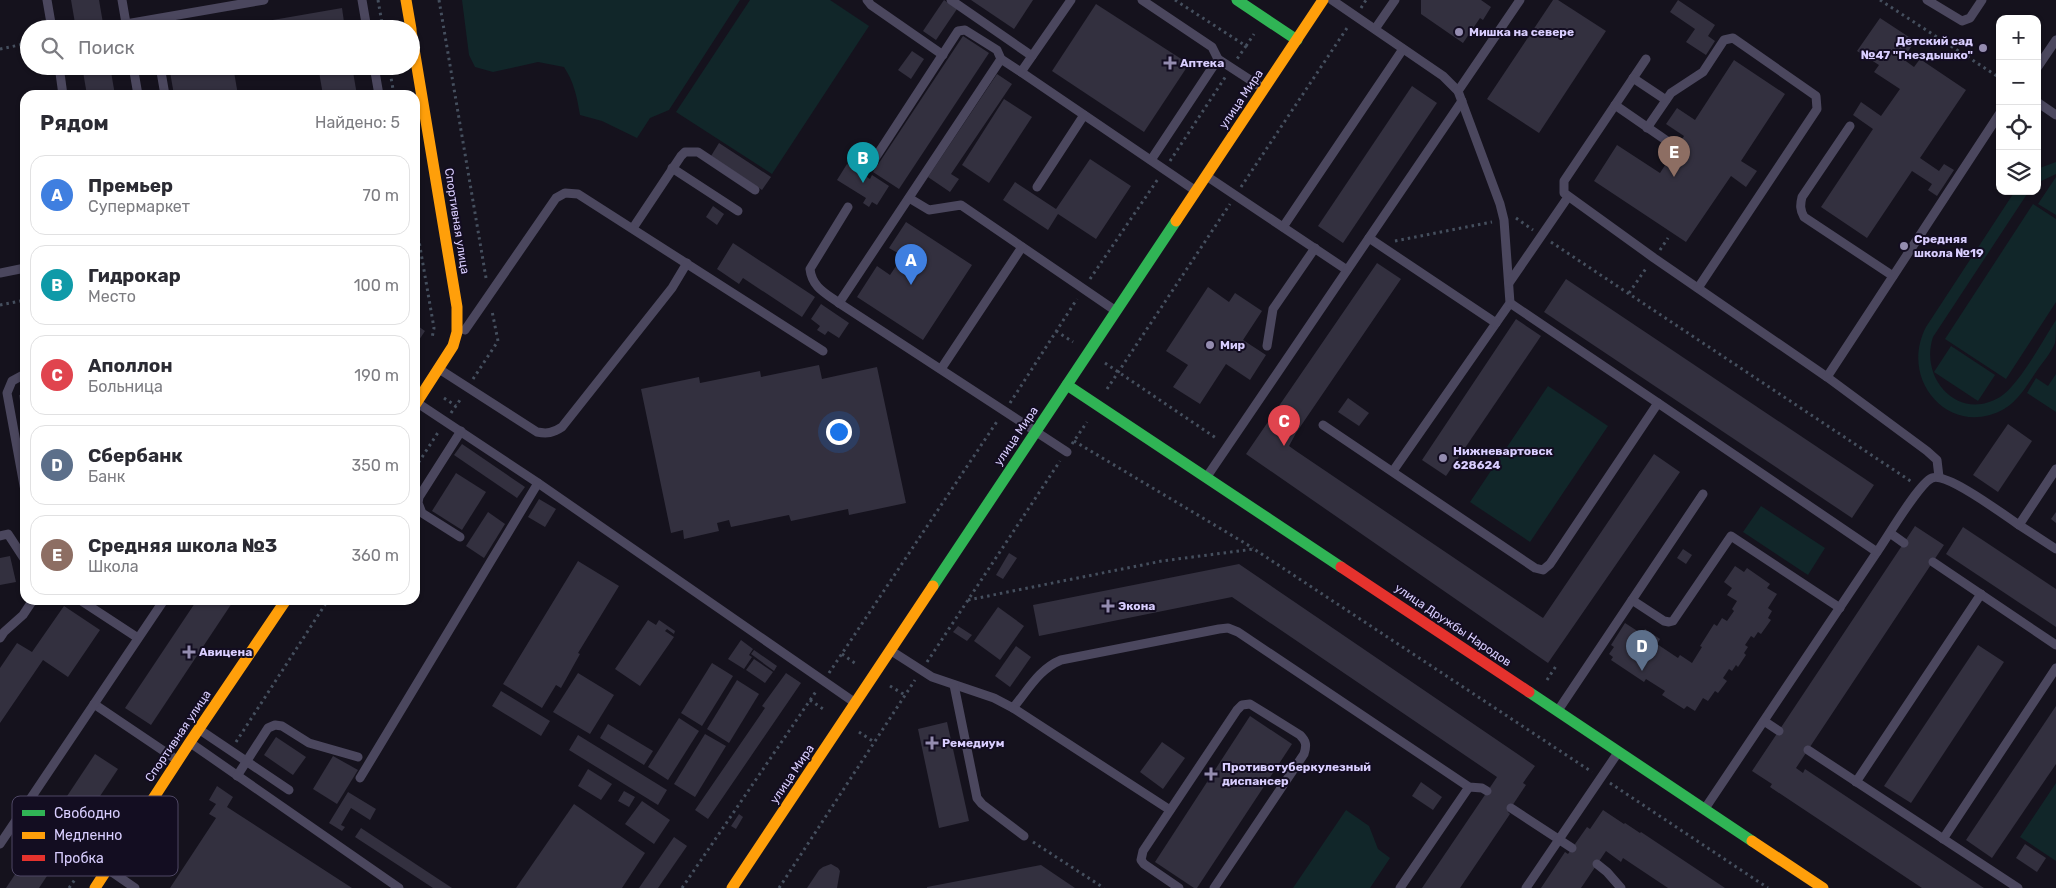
<!DOCTYPE html>
<html lang="ru">
<meta charset="utf-8">
<style>
:root{--surface:#fff;--page:#f7f7f7;--text:#2b2b33;--muted:#7c7c81;--line:#e1e1e2;--accent:#0b8043}
body{margin:0;font-family:Rubik,sans-serif;background:var(--page);color:var(--text)}
.controls{position:absolute;right:15px;top:15px;display:grid;overflow:hidden;border-radius:10px;box-shadow:0 1px 4px #0004}
.controls button{width:45px;height:45px;display:grid;place-items:center;padding:0;border:0;border-bottom:1px solid var(--line);background:var(--surface);color:var(--text);font:25px sans-serif}
.you{position:absolute;left:838px;top:431px;width:18px;height:18px;margin:-12px;border:4px solid #fff;border-radius:50%;background:#1a73e8;box-shadow:0 0 0 8px #1a73e833}
.badge{display:grid;place-items:center;width:32px;height:32px;border-radius:50%;background:var(--accent);color:#fff;font-size:16px;font-weight:700}
.pin{position:absolute;translate:-50% -41px;filter:drop-shadow(0 1px 2px #0008)}
.pin::after{content:'';position:absolute;top:26px;width:18px;height:15px;background:inherit;clip-path:polygon(0 0,100% 0,50% 100%)}
.list{margin:0;padding:0;list-style:none}
h2{display:flex;justify-content:space-between;align-items:center;height:65px;margin:0;padding:0 20px;font-size:21px}
h2 small{font-size:16px;font-weight:400;color:var(--muted)}
.list li{display:grid;grid-template-columns:32px 1fr auto;gap:15px;align-items:center;box-sizing:border-box;height:80px;margin:0 10px 10px;padding:0 10px;border:1px solid var(--line);border-radius:15px}
.list b{display:block;font-size:19px;white-space:nowrap}
.list p{margin:0;font-size:16px;white-space:nowrap;color:var(--muted)}
.list em{font-size:16px;font-style:normal;color:var(--muted)}
.icon{flex:none;width:28px;height:28px;fill:none;stroke:currentColor;stroke-width:2;stroke-linecap:round;stroke-linejoin:round}
.map{position:relative;flex:none;width:2056px;height:888px;overflow:hidden}
.search{position:absolute;background:var(--surface);box-shadow:0 1px 4px #0004;left:20px;top:20px;width:400px;height:55px;display:flex;align-items:center;gap:12px;box-sizing:border-box;padding:0 18px;border-radius:28px;color:var(--muted);font-size:19px}
.panel{position:absolute;background:var(--surface);box-shadow:0 1px 4px #0004;left:20px;top:90px;width:400px;height:515px;border-radius:15px}
.map>svg:first-child{display:block}
.green{fill:#112629}
.building{fill:#33303f}
.lines{fill:none;stroke-linecap:round;stroke-linejoin:round}
.path{stroke:#454f5e;stroke-width:3;stroke-dasharray:2.5 4;stroke-linecap:butt}
.lane{stroke:#4b475e;stroke-width:9}
.fast{stroke:#30b455;stroke-width:11}
.slow{stroke:#ff9f0a;stroke-width:11}
.jam{stroke:#e5322d;stroke-width:11}
.poi-dot{fill:#948cb0;stroke:#130d21;stroke-width:2}
.labels{text-anchor:middle;dominant-baseline:central;stroke-width:4;stroke-linejoin:round;paint-order:stroke}
.poi-label{font-size:12px;font-weight:bold;fill:#d9ceff;stroke:#130d21;text-anchor:start}
.street-label{font-size:12px;fill:#d9ceff;stroke:#130d21}
.key{fill:#130d21;stroke:#4e4764;stroke-width:1}
.key-label{font-size:14px;fill:#d9ceff}
</style>
<div class="map">
<svg width="2056" height="888" viewBox="0 0 2056 888">
<rect width="100%" height="100%" fill="#15121d"/>
<!-- green -->
<g class="green">
<path d="M462 0H740L669 110 650 118 637 138 602 121 580 115C577 97 574 82 564 67L538 62 493 72 475 67 469 55Z"/>
<polygon points="750,0 830,0 869,26 772,174 676,112"/>
<polygon points="2056,162 2056,174 2037,183 2037,169"/>
<polygon points="2056,177 2056,215 2038,204"/>
<path d="M2015 191H2029L1933 337C1919 379 1959 422 2000 397 2019 385 2043 340 2056 320 2056 326 2056 337 2055 343 2051 353 2042 363 2036 372 2027 385 2019 400 2004 409 1951 439 1898 381 1926 327Z"/>
<polygon points="2033,204 2056,219 2056,302 2006,379 1945,339"/>
<polygon points="1951,346 1995,375 1978,401 1934,372"/>
<polygon points="2056,374 2056,412 2027,393 2036,378 2048,386"/>
<polygon points="1548,386 1608,426 1530,542 1470,502"/>
<polygon points="1761,506 1825,548 1808,575 1743,532"/>
<polygon points="2056,783 2056,861 2020,837"/>
<polygon points="1346,810 1369,826 1378,849 1390,858 1370,888 1293,888"/>
</g>
<!-- building -->
<g class="building">
<polygon points="71,0 99,0 104,29 76,29"/>
<polygon points="944,0 957,9 936,40 923,31"/>
<polygon points="971,0 1033,0 1014,29"/>
<polygon points="1421,0 1481,0 1491,7 1483,20 1480,18 1463,43 1421,14"/>
<polygon points="1553,0 1558,0 1606,31 1539,133 1487,99"/>
<polygon points="1678,0 1715,25 1708,36 1715,41 1706,55 1686,42 1695,29 1670,12"/>
<polygon points="1096,4 1189,64 1144,132 1052,71"/>
<polygon points="342,8 345,29 227,29 227,28"/>
<polygon points="1880,18 1915,41 1903,59 1914,67 1920,59 1966,90 1920,158 1939,171 1944,164 1954,170 1937,196 1928,190 1932,184 1912,171 1867,238 1821,207 1873,129 1853,115 1861,102 1881,116 1900,89 1874,72 1879,65 1857,51"/>
<polygon points="963,36 989,53 899,189 873,172"/>
<polygon points="912,51 924,59 911,79 898,70"/>
<polygon points="1734,60 1785,94 1741,161 1757,171 1746,187 1731,176 1686,242 1594,181 1617,145 1660,173 1684,136 1666,124 1677,108 1695,120"/>
<polygon points="82,66 110,66 115,95 87,95"/>
<polygon points="169,66 233,66 238,95 174,95"/>
<polygon points="318,66 352,66 357,95 323,95"/>
<polygon points="997,74 1012,84 951,174 959,179 950,192 928,177"/>
<polygon points="1412,86 1437,103 1343,243 1318,226"/>
<polygon points="1004,99 1032,117 989,183 962,165"/>
<polygon points="719,143 771,177 762,190 711,156"/>
<polygon points="1090,159 1131,186 1096,239 1058,214 1048,230 1003,200 1015,182 1056,209"/>
<polygon points="847,164 870,179 872,175 889,186 877,205 872,202 869,207 863,203 866,198 837,180"/>
<polygon points="713,206 724,214 717,225 706,217"/>
<polygon points="906,222 972,265 923,340 857,297 877,266 890,275 903,256 889,248"/>
<polygon points="733,243 815,297 802,317 743,278 739,284 717,269"/>
<polygon points="1377,263 1401,279 1296,433 1289,446 1296,451 1543,618 1654,454 1680,472 1548,663 1246,454"/>
<polygon points="1566,279 1874,485 1852,518 1544,312"/>
<polygon points="1208,287 1229,302 1235,293 1262,311 1243,340 1266,355 1250,380 1226,364 1200,404 1173,387 1188,365 1166,351"/>
<polygon points="821,304 849,323 839,338 828,331 825,335 817,330 820,326 811,319"/>
<polygon points="1516,319 1541,336 1446,476 1422,460"/>
<polygon points="415,324 425,331 415,346"/>
<polygon points="819,365 822,379 877,367 906,503 849,515 848,509 791,521 789,515 731,527 729,520 717,523 719,531 684,539 683,530 671,533 641,389 699,377 700,383 760,371 761,377"/>
<polygon points="25,394 25,424 24,425 19,395"/>
<polygon points="1348,398 1369,413 1359,426 1338,412"/>
<polygon points="2008,424 2032,441 1998,492 1973,475"/>
<polygon points="462,444 525,487 517,498 454,455"/>
<polygon points="456,473 486,492 462,530 432,511"/>
<polygon points="539,499 556,509 545,527 528,517"/>
<polygon points="488,512 505,524 484,558 466,546"/>
<polygon points="2056,512 2056,523 2051,519"/>
<polygon points="1915,526 1944,545 1796,768 1803,773 1805,769 1984,888 1922,888 1770,787 1772,784 1752,771"/>
<polygon points="1963,527 2056,589 2056,627 1946,554"/>
<polygon points="1683,549 1692,555 1686,564 1677,558"/>
<polygon points="1009,553 1017,558 1003,579 996,575"/>
<polygon points="10,556 16,582 0,585 0,558"/>
<polygon points="578,561 619,586 578,653 580,654 561,688 556,685 542,708 503,684"/>
<polygon points="1239,564 1535,766 1523,783 1526,785 1508,812 1510,814 1460,888 1422,888 1497,777 1232,597 1039,636 1033,605"/>
<polygon points="1735,566 1744,572 1747,568 1770,584 1767,588 1777,594 1768,608 1772,611 1768,618 1771,620 1761,634 1758,632 1754,638 1751,636 1745,645 1748,647 1744,653 1746,655 1738,667 1736,665 1732,671 1729,669 1723,678 1727,681 1718,693 1715,691 1708,701 1703,698 1695,711 1687,706 1684,709 1662,695 1665,691 1646,679 1644,682 1611,660 1613,657 1609,654 1614,647 1611,645 1625,623 1642,634 1645,629 1660,639 1657,644 1678,658 1680,655 1692,663 1702,647 1700,646 1714,624 1717,626 1722,618 1727,621 1734,611 1732,609 1737,601 1727,595 1732,588 1724,582"/>
<polygon points="197,600 234,600 151,725 125,708"/>
<polygon points="64,606 100,630 68,677 43,660 0,723 0,668 17,643 32,652"/>
<polygon points="998,607 1024,626 1000,660 974,641"/>
<polygon points="648,620 656,625 659,620 675,631 674,634 667,629 665,631 674,637 640,686 615,669"/>
<polygon points="958,626 972,635 967,641 953,632"/>
<polygon points="741,640 753,649 749,655 752,657 744,669 728,659"/>
<polygon points="1978,645 2004,662 1911,803 1884,786"/>
<polygon points="1016,646 1031,657 1010,687 995,676"/>
<polygon points="754,650 777,666 774,671 751,654"/>
<polygon points="754,659 773,672 765,683 746,670"/>
<polygon points="712,663 733,676 702,726 681,713"/>
<polygon points="578,673 614,695 590,734 553,712"/>
<polygon points="786,673 801,683 708,819 695,810 765,708 762,706"/>
<polygon points="737,680 759,694 729,743 707,729"/>
<polygon points="501,691 550,721 541,736 492,706"/>
<polygon points="2056,706 2056,764 1992,858 1966,840"/>
<polygon points="1250,716 1292,744 1197,888 1194,888 1155,862"/>
<polygon points="679,718 699,731 668,780 648,767"/>
<polygon points="947,722 969,821 939,828 918,729"/>
<polygon points="608,724 653,751 644,765 600,738"/>
<polygon points="705,734 726,746 695,797 674,784"/>
<polygon points="578,735 667,790 658,805 569,750"/>
<polygon points="276,737 306,757 293,775 264,755"/>
<polygon points="1162,742 1185,758 1163,789 1140,772"/>
<polygon points="95,754 118,769 39,888 6,888"/>
<polygon points="333,756 358,770 337,804 313,789"/>
<polygon points="588,769 612,784 601,800 578,786"/>
<polygon points="1421,782 1442,797 1433,810 1412,796"/>
<polygon points="217,786 233,797 227,807 352,888 170,888 216,818 209,814 216,804 209,800"/>
<polygon points="624,791 635,797 629,807 618,801"/>
<polygon points="348,792 376,809 370,820 351,808 341,825 345,827 342,831 329,823"/>
<polygon points="642,801 670,820 654,844 625,824"/>
<polygon points="574,804 645,853 622,888 516,888"/>
<polygon points="1603,810 1624,824 1625,823 1640,833 1641,832 1725,888 1668,888 1623,858 1621,862 1606,851 1581,888 1541,888 1565,852 1568,854 1587,827 1590,829"/>
<polygon points="739,814 743,817 736,829 731,826"/>
<polygon points="361,828 452,888 433,888 355,837"/>
<polygon points="674,837 687,846 658,888 639,888"/>
<polygon points="2025,844 2046,858 2037,872 2016,858"/>
<polygon points="831,864 838,868 840,871 837,888 807,888 819,870 823,867"/>
<polygon points="1041,865 1075,888 927,888 927,887"/>
</g>
<g class="lines">
<!-- path -->
<g class="path">
<polyline points="378,0 383,29"/>
<polyline points="439,0 486,278"/>
<polyline points="1175,0 1246,46 1237,59"/>
<polyline points="1880,0 2000,78"/>
<polyline points="1361,8 1366,0"/>
<polyline points="1246,46 1254,34"/>
<polyline points="0,49 29,43"/>
<polyline points="389,66 394,95"/>
<polyline points="1170,161 1226,76"/>
<polyline points="1241,187 1349,25"/>
<polyline points="415,218 434,328 432,338"/>
<polyline points="1516,218 1533,230"/>
<polyline points="1395,241 1492,222"/>
<polyline points="1551,242 1912,482"/>
<polyline points="1660,250 1668,238"/>
<polyline points="1090,279 1158,179"/>
<polyline points="1629,293 1647,267"/>
<polyline points="0,305 25,300"/>
<polyline points="1056,331 1073,342"/>
<polyline points="1105,363 1216,438"/>
<polyline points="473,379 498,341 492,311"/>
<polyline points="1107,389 1230,204"/>
<polyline points="444,398 456,406"/>
<polyline points="1010,403 1077,299"/>
<polyline points="451,413 462,397"/>
<polyline points="1074,441 1253,548"/>
<polyline points="1072,444 1087,422"/>
<polyline points="415,468 439,431"/>
<polyline points="968,600 1162,561 1254,549 1592,772"/>
<polyline points="842,654 856,664"/>
<polyline points="927,662 1060,461"/>
<polyline points="829,673 998,420"/>
<polyline points="1547,680 1556,666"/>
<polyline points="890,686 905,695"/>
<polyline points="810,700 826,711"/>
<polyline points="859,732 874,742"/>
<polyline points="236,742 328,600"/>
<polyline points="1610,783 1768,888"/>
<polyline points="1033,842 1104,888"/>
<polyline points="69,888 76,878"/>
<polyline points="682,888 817,690"/>
<polyline points="779,888 915,680"/>
</g>
<!-- lane -->
<g class="lane">
<polyline points="47,0 52,29"/>
<polyline points="122,0 127,29"/>
<polyline points="362,0 367,29"/>
<polyline points="867,0 871,5 943,55"/>
<polyline points="951,0 1032,56"/>
<polyline points="1142,0 1212,47 1218,59 1151,160"/>
<polyline points="1332,0 1443,76 1458,91 1500,204 1504,220 1510,303 1393,471"/>
<polyline points="1927,0 1962,21 1970,18 1982,0"/>
<polyline points="126,24 264,0"/>
<polyline points="1375,29 1395,0"/>
<polyline points="1001,59 839,303 1067,452"/>
<polyline points="1218,59 1261,87"/>
<polyline points="1646,59 1564,181 1564,193 1654,258 1827,377 1927,451 1937,460 1939,477"/>
<polyline points="59,66 63,95"/>
<polyline points="133,66 138,95"/>
<polyline points="160,66 165,95"/>
<polyline points="374,66 379,95"/>
<polyline points="2037,68 2056,40"/>
<polyline points="1021,72 1193,189"/>
<polyline points="1633,78 1666,100"/>
<polyline points="1458,91 1520,0"/>
<polyline points="2037,102 2056,115"/>
<polyline points="1615,105 1670,143"/>
<path d="M1850 126 1802 197C1800 205 1800 210 1804 217L1893 276"/>
<polyline points="1647,128 1671,93 1703,72 1724,40 1733,38 1816,96 1817,109 1698,288"/>
<polyline points="870,166 958,31 965,30 997,50 1001,59 1021,72 1071,0"/>
<polyline points="672,168 738,211"/>
<polyline points="1208,177 1347,270"/>
<polyline points="1037,187 1084,115"/>
<polyline points="909,198 929,210 961,205 1113,309"/>
<polyline points="1283,227 1403,49"/>
<polyline points="633,228 681,156 685,152 698,152 755,190"/>
<polyline points="1369,238 1496,323"/>
<polyline points="0,273 25,268"/>
<polyline points="1509,283 1568,197"/>
<path d="M839 303C825 293 812 287 810 269L848 207"/>
<polyline points="1510,303 1658,403"/>
<polyline points="465,330 556,198 565,193 578,194 823,351"/>
<polyline points="1267,346 1273,309 1315,248"/>
<path d="M439 369 537 432C547 434 553 433 562 427L672 288 687 263"/>
<polyline points="941,369 1022,247"/>
<polyline points="25,374 12,381 7,393 25,491"/>
<polyline points="1827,377 2000,113"/>
<polyline points="419,404 538,483 854,702"/>
<polyline points="1323,425 1535,568 1543,570 1550,564 1658,403 1877,552 1706,807"/>
<polyline points="1208,475 1462,101"/>
<polyline points="2019,525 2056,549"/>
<polyline points="1890,533 1904,543"/>
<polyline points="0,536 8,534 25,560"/>
<polyline points="460,537 422,513 418,503 419,497 461,431"/>
<path d="M1877 552C1887 538 1919 483 1932 478 1947 472 2004 515 2019 525L2056 469"/>
<polyline points="1933,562 2056,645"/>
<polyline points="80,600 138,638"/>
<polyline points="1632,600 1664,621 1669,622 1673,621 1731,536 1840,608"/>
<polyline points="0,638 4,632 23,615 33,600"/>
<path d="M893 652 932 677 994 698 1013 708C1028 690 1039 669 1061 660L1219 629 1228 628 1238 632 1469 787 1482 788 1487 791"/>
<polyline points="954,685 977,798 982,804 1024,836"/>
<polyline points="94,704 177,760"/>
<polyline points="1013,708 1170,810"/>
<polyline points="1559,709 1703,494"/>
<polyline points="1764,721 1779,731"/>
<polyline points="200,730 289,790"/>
<polyline points="192,744 399,888"/>
<polyline points="1808,750 2018,888"/>
<polyline points="237,776 268,728 275,725 282,726 309,743 358,757"/>
<polyline points="360,778 538,483"/>
<polyline points="1856,782 1981,594"/>
<polyline points="1511,808 1572,848"/>
<polyline points="1943,839 2056,668"/>
<polyline points="0,844 164,600"/>
<polyline points="1597,864 1607,872 1621,888"/>
<polyline points="109,870 135,888"/>
<path d="M1179 888 1144 864 1141 860 1143 851 1237 710 1242 705 1250 704 1300 735C1306 741 1307 745 1304 754L1214 888"/>
<polyline points="1400,888 1469,787"/>
<polyline points="1526,888 1617,754"/>
</g>
<!-- fast -->
<g class="fast">
<polyline points="1237,0 1297,40"/>
<polyline points="1067,385 1341,567"/>
<polyline points="933,586 1176,221"/>
<polyline points="1529,692 1752,841"/>
</g>
<!-- slow -->
<g class="slow">
<polyline points="406,0 411,29"/>
<polyline points="411,31 457,307 457,332 453,346 415,405"/>
<polyline points="1176,221 1323,0"/>
<polyline points="1752,841 1823,888"/>
<polyline points="95,888 190,742 286,600"/>
<polyline points="732,888 933,586"/>
</g>
<!-- jam -->
<polyline class="jam" points="1341,567 1529,692"/>
</g>
<!-- markers -->
<g class="poi-dot">
<circle cx="1459" cy="32" r="5"/>
<circle cx="1983" cy="48" r="5"/>
<path d="M1167.5 55.5h5v5h5v5h-5v5h-5v-5h-5v-5h5z"/>
<circle cx="1904" cy="246" r="5"/>
<circle cx="1210" cy="345" r="5"/>
<circle cx="1443" cy="458" r="5"/>
<path d="M1105.5 598.5h5v5h5v5h-5v5h-5v-5h-5v-5h5z"/>
<path d="M186.5 644.5h5v5h5v5h-5v5h-5v-5h-5v-5h5z"/>
<path d="M929.5 735.5h5v5h5v5h-5v5h-5v-5h-5v-5h5z"/>
<path d="M1208.5 766.5h5v5h5v5h-5v5h-5v-5h-5v-5h5z"/>
</g>
<g class="labels">
<!-- poi labels -->
<g class="poi-label">
<text x="1469" y="32">Мишка на севере</text>
<text x="1973" y="41" text-anchor="end">Детский сад<tspan x="1973" dy="14">№47 "Гнездышко"</tspan></text>
<text x="1180" y="63">Аптека</text>
<text x="1914" y="239">Средняя<tspan x="1914" dy="14">школа №19</tspan></text>
<text x="1220" y="345">Мир</text>
<text x="1453" y="451">Нижневартовск<tspan x="1453" dy="14">628624</tspan></text>
<text x="1118" y="606">Экона</text>
<text x="199" y="652">Авицена</text>
<text x="942" y="743">Ремедиум</text>
<text x="1222" y="767">Противотуберкулезный<tspan x="1222" dy="14">диспансер</tspan></text>
</g>
<!-- street labels -->
<g class="street-label">
<text transform="translate(1241 99) rotate(-56)">улица Мира</text>
<text transform="translate(457 221) rotate(81)">Спортивная улица</text>
<text transform="translate(1016 436) rotate(-56)">улица Мира</text>
<text transform="translate(1453 625) rotate(34)">улица Дружбы Народов</text>
<text transform="translate(178 736) rotate(-56)">Спортивная улица</text>
<text transform="translate(792 774) rotate(-56)">улица Мира</text>
</g>
</g>
<!-- legend -->
<rect x="12" y="796" width="166" height="80" rx="8" class="key"/>
<rect x="22" y="810" width="23" height="6" fill="#30b455"/>
<rect x="22" y="832" width="23" height="7" fill="#ff9f0a"/>
<rect x="22" y="855" width="23" height="6" fill="#e5322d"/>
<g class="key-label">
<text x="54" y="818">Свободно</text>
<text x="54" y="840">Медленно</text>
<text x="54" y="863">Пробка</text>
</g>
</svg>
<div class="controls">
<button>+</button>
<button>−</button>
<button><svg class="icon" aria-label="locate" viewBox="0 0 24 24"><circle cx="12" cy="12" r="6"/><path d="M12 2v4M12 18v4M2 12h4M18 12h4"/></svg></button>
<button><svg class="icon" aria-label="layers" viewBox="0 0 24 24"><path d="M12 4l9 5-9 5-9-5zM3 14l9 5 9-5"/></svg></button>
</div>
<div class="you"></div>
<div class="pin badge" style="left:911px;top:285px;background:#3f7fe0">A</div>
<div class="pin badge" style="left:863px;top:183px;background:#0f9aa8">B</div>
<div class="pin badge" style="left:1284px;top:446px;background:#e0444e">C</div>
<div class="pin badge" style="left:1642px;top:671px;background:#5c6f8a">D</div>
<div class="pin badge" style="left:1674px;top:177px;background:#8d6e63">E</div>
<div class="search"><svg class="icon" aria-label="search" viewBox="0 0 24 24"><circle cx="10" cy="10" r="6"/><path d="M15 15l6 6"/></svg>Поиск</div>
<section class="panel">
<h2>Рядом<small>Найдено: 5</small></h2>
<ul class="list">
<li><span class="badge" style="background:#3f7fe0">A</span><div><b>Премьер</b><p>Супермаркет</p></div><em>70 m</em></li>
<li><span class="badge" style="background:#0f9aa8">B</span><div><b>Гидрокар</b><p>Место</p></div><em>100 m</em></li>
<li><span class="badge" style="background:#e0444e">C</span><div><b>Аполлон</b><p>Больница</p></div><em>190 m</em></li>
<li><span class="badge" style="background:#5c6f8a">D</span><div><b>Сбербанк</b><p>Банк</p></div><em>350 m</em></li>
<li><span class="badge" style="background:#8d6e63">E</span><div><b>Средняя школа №3</b><p>Школа</p></div><em>360 m</em></li>
</ul>
</section>
</div>
